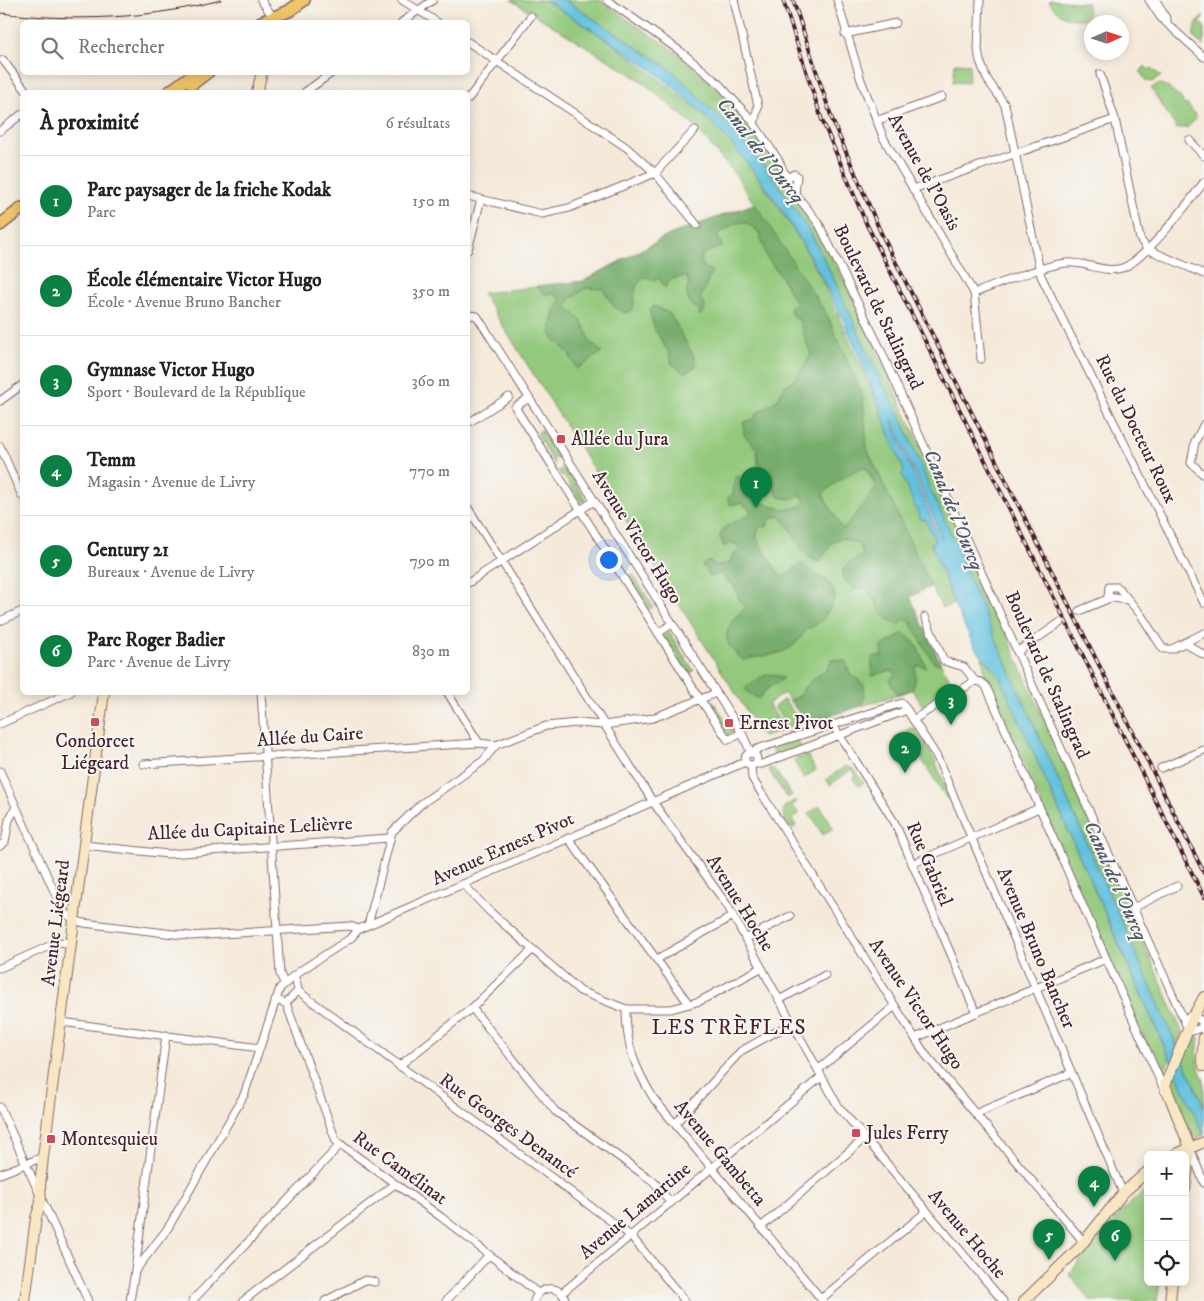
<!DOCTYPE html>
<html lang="fr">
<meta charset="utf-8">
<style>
:root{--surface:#fff;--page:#f6f6f6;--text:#222;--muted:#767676;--line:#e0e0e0;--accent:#0b8043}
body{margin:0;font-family:"IM FELL DW Pica",serif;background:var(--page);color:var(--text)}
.controls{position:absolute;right:15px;bottom:15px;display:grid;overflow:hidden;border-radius:8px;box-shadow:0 2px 12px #0003}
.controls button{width:45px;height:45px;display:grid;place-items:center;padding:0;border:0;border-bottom:1px solid var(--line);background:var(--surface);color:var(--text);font:25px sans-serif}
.compass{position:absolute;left:1084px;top:15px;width:45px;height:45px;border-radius:50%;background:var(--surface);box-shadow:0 2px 12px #0003;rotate:87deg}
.you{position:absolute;left:608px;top:559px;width:18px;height:18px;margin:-12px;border:4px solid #fff;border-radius:50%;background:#1a73e8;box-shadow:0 0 0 8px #1a73e833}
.badge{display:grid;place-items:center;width:32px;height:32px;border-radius:50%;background:var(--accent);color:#fff;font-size:16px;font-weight:700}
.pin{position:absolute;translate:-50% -41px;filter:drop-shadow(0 1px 2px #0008)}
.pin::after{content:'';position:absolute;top:26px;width:18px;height:15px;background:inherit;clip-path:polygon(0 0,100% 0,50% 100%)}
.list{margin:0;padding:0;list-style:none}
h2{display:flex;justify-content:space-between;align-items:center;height:65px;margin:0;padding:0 20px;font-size:21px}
h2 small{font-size:16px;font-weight:400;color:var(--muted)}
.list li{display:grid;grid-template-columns:32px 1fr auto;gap:15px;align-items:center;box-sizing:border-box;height:90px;padding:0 20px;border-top:1px solid var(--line)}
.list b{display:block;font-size:19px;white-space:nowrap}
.list p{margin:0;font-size:16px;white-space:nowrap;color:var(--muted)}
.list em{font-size:16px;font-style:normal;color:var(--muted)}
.icon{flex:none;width:28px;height:28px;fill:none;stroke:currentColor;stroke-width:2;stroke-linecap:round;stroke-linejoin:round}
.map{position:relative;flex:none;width:1204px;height:1301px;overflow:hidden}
.search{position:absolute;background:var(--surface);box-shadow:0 2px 12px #0003;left:20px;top:20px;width:450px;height:55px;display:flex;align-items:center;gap:12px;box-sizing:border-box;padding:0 18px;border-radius:8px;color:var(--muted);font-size:19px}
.panel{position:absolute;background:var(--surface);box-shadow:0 2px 12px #0003;left:20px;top:90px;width:450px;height:605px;border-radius:8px}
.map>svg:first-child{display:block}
.green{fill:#93c97c;stroke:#6e7454}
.forest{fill:#76ad6c;stroke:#60664c;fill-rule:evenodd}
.water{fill:#61c1df;stroke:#567085;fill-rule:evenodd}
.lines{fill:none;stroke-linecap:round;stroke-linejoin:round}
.street-casing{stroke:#866668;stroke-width:9}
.secondary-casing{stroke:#866668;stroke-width:12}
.primary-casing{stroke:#866668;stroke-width:14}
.street{stroke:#fff;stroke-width:7}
.secondary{stroke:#f9e7c3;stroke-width:10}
.primary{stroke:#f0c469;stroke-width:11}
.tram{stroke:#4a1f2b;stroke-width:1}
.rail-casing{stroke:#4a1f2b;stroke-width:4}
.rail{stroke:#f6f6f2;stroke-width:2;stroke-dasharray:5.5;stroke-linecap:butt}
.poi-dot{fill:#d1495b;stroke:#f6f6f2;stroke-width:2}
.labels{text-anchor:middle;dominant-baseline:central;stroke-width:4;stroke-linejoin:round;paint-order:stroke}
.street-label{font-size:19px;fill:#4a1f2b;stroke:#f6f6f2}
.poi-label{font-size:19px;fill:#4a1f2b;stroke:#f6f6f2;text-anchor:start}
.water-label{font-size:20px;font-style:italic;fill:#52586a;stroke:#f6f6f2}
.quarter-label{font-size:21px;letter-spacing:1px;fill:#4a1f2b;stroke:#f6f6f2}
</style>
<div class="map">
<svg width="1204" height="1301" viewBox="0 0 1204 1301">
<rect width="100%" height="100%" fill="#f6f6f2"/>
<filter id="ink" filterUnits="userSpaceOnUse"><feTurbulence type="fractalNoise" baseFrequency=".02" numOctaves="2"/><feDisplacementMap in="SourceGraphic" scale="10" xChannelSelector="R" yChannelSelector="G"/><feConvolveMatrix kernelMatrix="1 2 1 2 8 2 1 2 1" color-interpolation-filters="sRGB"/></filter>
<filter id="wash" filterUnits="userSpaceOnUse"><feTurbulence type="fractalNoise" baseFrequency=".0096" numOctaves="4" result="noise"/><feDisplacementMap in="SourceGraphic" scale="20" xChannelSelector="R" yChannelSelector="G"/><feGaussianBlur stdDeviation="1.12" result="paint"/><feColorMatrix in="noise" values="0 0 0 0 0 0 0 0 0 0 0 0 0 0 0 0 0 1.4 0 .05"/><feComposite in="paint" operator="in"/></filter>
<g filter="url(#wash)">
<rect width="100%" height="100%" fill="#f5eada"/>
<!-- green -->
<g class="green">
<polygon points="511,0 545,0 612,43 704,114 736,148 762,183 800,240 821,278 877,401 904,470 903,476 921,520 925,518 935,541 931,544 954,604 942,608 931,586 910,597 941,664 954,686 923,706 912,690 807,723 784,693 768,704 786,730 763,737 482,293 581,282 669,235 754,204 737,177 696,128 639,79"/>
<polygon points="565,0 600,0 677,53 735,105 739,117 747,118 775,160 795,199 816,227 845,282 975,564 1163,987 1182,1032 1177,1045 973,588 958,548 931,491 901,417 883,385 827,265 811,234 777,182 741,138 670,69"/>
<path d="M1051 0 1087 3 1088 18C1072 22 1057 16 1049 1Z"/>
<path d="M1204 15 1200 23 1204 26V46L1194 38C1193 27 1197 23 1204 15Z"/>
<polygon points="955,63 970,64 968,83 953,82"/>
<polygon points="1145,66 1149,70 1151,68 1161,76 1153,82 1146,81 1140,72"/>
<polygon points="1160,84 1166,86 1182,99 1183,104 1188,105 1194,113 1196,119 1188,127 1177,129 1151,88"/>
<polygon points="541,430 558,457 553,459 554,464 537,433"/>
<polygon points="565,467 586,500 581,503 564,476 562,477 558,471"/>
<polygon points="633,574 653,607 649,609 632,583 630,584 626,579"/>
<polygon points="669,632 694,671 689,674 679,661 680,659 663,636"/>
<polygon points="982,657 999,675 1170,1060 1161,1076 986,679"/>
<polygon points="784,699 799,720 788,728 774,707"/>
<polygon points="713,701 733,732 728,735 711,707 709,708 706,704"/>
<polygon points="910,728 915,729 934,758 950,798 947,799 906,735 897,741 895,737"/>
<polygon points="796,739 801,747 776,756 770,747"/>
<polygon points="807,755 816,770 804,778 793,760"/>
<polygon points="845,766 854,769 864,783 859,786 853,779 856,775 852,769 830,785 826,780"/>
<polygon points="773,768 792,795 787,798 768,769"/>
<path d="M795 800 797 802 792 805 799 814 792 819 796 826 791 829C786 821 781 817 784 807Z"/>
<polygon points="820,806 833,828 823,835 809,813"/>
<polygon points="1197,1035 1199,1038 1197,1055 1200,1071 1204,1081 1204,1106 1181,1055 1190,1036"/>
<polygon points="1175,1070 1204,1135 1191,1141 1168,1086"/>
<polygon points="1148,1187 1148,1282 1160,1282 1157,1301 1091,1301 1069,1274 1123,1210"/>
</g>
<!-- forest -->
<g class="forest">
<path d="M755 204 827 315 863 396 867 449 931 586 910 597 941 664 934 663 909 620H902L899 625C873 614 881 601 864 588L855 589 843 579V569L852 561 863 555 860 545 842 538 832 542 820 562C797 558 796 528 779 516L769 519 767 527H759L756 537 778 573 784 577 800 563C806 565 808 570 813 573 826 580 831 581 835 596 829 611 823 625 806 629 790 659 771 652 744 660 718 643 724 625 746 607L740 602 734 585 726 581 720 573 710 577 706 568 702 567 703 564 710 561 717 566 730 563 733 553 737 554 740 549 735 543H730L724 547 720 536C723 521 744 522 751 511L742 503 730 505 728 498 733 494 735 477 738 476C741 479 742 483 744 487 756 504 788 517 805 503L802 495 791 499 778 497C770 474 757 481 757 449L744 435V422L754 419 758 412 778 399 785 386 795 379 811 355 799 320 791 314 790 307 795 302 782 278 767 258 759 232 745 222 736 223 717 235 722 246 703 254 701 262 705 268 712 271 700 299 705 305 704 313 699 315 700 309 692 306C686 297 685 293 689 283L686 276 669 280 665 288 659 278 651 281 647 277C632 283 636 296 633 309L626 313 614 307 603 289 586 288 571 299 566 307C579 317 587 326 589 341L602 352 577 369 569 354 550 335 555 308 561 302 556 294H544L536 286 584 281 669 235ZM866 467 876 488 843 530 823 495 825 491C837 483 852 469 866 467Z"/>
<polygon points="654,306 670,314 697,362 695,367 685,373 672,364 669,353 655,330 649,310"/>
<polygon points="904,633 917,645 926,667 918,665 915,669 915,682 912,690 898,694 889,681 895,674 892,670 872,676 872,657 882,656 882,646"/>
<path d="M831 659 846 661 849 672 864 685 865 696 861 706 807 723 789 700 799 697C804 683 817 677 828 669Z"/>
<polygon points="772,674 782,677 782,680 768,688 758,699 746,691 746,686 763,676"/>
</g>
<!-- water -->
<path class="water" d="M545 0H565L670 69 741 138 777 182 811 234 827 265 883 385 901 417 931 491 958 548 973 588 1204 1106V1135L999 675 975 648 954 604 931 543 935 541 925 519 921 520 902 476 904 471C894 447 886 424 877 400 838 299 782 191 704 115 658 69 600 35 545 0ZM891 420 893 421 942 538 938 534Z"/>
</g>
<g filter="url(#ink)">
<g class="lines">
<!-- street casing -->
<g class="street-casing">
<g id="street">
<polyline points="261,0 273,17"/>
<polyline points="402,0 437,22"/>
<polyline points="607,0 680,51 718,83 751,119 779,161 791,188 819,224 878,344 1188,1029 1192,1031 1204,1027"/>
<polyline points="734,0 758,106 754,124"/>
<polyline points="837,0 861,80 884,139 974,293 981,359"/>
<polyline points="980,0 978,50 980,61 987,79 1005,105 1041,276 1204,603"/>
<polyline points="1149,0 1161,18 1204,57"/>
<polyline points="1156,0 1167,20"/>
<polyline points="402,22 433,0"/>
<polyline points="845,34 896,23"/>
<polyline points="468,42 626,147 655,173 697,225"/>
<polyline points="3,60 27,92"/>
<polyline points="1100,74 1115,119 1140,239 1147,249 1204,274"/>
<polyline points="305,92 333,72"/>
<polyline points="468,99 531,16"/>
<polyline points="876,121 942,97"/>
<polyline points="0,131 22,114"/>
<polyline points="1189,140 1204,156"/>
<polyline points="787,178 794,174 797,176 795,194"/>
<polyline points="913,189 1115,119"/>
<polyline points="468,196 542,214 569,208 655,173 695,130"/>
<polyline points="468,250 481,199"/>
<path d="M974 293C1000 284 1040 266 1066 263 1085 261 1104 274 1122 268 1145 261 1189 202 1204 182"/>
<polyline points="468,315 477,316 742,733 751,753"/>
<polyline points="529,398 515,407 700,699 728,740 742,733"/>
<polyline points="0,401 22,385"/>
<polyline points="468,423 509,397"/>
<polyline points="1204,424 1195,442 1191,463 1204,475"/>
<polyline points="0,446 22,496"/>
<polyline points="468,508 653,802 727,905 838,1106 1003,1301"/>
<polyline points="468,583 594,501"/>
<polyline points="1127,600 1108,597 1109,587 1118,587 1141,615 1163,649 1172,649 1204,633"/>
<polyline points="1079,611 1110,598"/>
<polyline points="925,617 944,661 964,667 975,681"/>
<polyline points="0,621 22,611"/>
<polyline points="658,633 672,624"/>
<polyline points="1185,643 1204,655"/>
<polyline points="1017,652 1061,622"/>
<polyline points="261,692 280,974 284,983"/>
<polyline points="447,692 479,743 496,745"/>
<polyline points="913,720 975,681 981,682 986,686 1165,1092"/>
<polyline points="0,724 71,692"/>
<polyline points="833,725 895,823 976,1013"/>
<circle cx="751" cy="759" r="6"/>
<polyline points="753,753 757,749 902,703 907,710"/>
<polyline points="143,764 479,743"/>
<polyline points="756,764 762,764 907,710 937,757 1123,1193"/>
<polyline points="751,766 752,778 925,1054 1083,1241"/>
<polyline points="1161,768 1204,750"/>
<polyline points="0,771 63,911 74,920 84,923 190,936 350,926 359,929"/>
<polyline points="568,838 689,1004"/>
<polyline points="84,845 168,854 389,838"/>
<polyline points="0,846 5,842 9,820 16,807"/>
<polyline points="912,864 1039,808"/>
<polyline points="463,884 489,911 580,991 626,1009 671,1009 700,1001 761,968"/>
<polyline points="1133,908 1177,886"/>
<polyline points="368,925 392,832 421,804 483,761 496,745 546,726 577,723 604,725 653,718 716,693"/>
<polyline points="745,939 790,916"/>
<polyline points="657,959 733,916"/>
<polyline points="0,968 58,942 71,943"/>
<polyline points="298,991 631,1236 685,1301"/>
<polyline points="275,1000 286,1003 298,991 296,980 293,976"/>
<polyline points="779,1000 825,975"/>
<polyline points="286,1003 336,1141 441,1217 538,1293"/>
<polyline points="472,1008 555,1111 654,1182 671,1203"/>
<path d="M626 1009C626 1046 635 1068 654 1099L823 1301"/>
<polyline points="1189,1016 1201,1020 1204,1031"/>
<polyline points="61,1022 260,1048"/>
<polyline points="915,1038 1106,959"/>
<polyline points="399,1066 472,1008 532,950"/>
<polyline points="818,1070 895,1006"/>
<polyline points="0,1107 88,1301"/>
<polyline points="975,1114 1071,1073"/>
<polyline points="675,1124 741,1051 792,1023"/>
<polyline points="1191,1151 1204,1183"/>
<polyline points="0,1174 43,1157"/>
<polyline points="761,1227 865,1138"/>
<polyline points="135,1270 166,1035"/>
<polyline points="562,1293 821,1077"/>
<polyline points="821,1299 927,1211"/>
<polyline points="130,1301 135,1271 168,1228 244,1095 280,988 300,971 351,938 359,929 745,762"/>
<polyline points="192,1301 340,1145"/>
<polyline points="243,1301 395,1184"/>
<polyline points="325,1301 365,1280 375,1282"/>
<polyline points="446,1301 488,1256"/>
<path d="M534 1301C540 1285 560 1284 566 1301"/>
</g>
</g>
<!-- secondary casing -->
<g class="secondary-casing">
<g id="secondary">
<polyline points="257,92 262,72"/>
<polyline points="1204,1037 1202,1057 1204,1066"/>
<polyline points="1174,1155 1204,1142"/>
<polyline points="1185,1189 1190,1148 1165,1085 1193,1017 1204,997"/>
<polyline points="25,1301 36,1218 41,1202 40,1185 43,1157 104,692"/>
<polyline points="1024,1301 1079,1248 1123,1193 1148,1171"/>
<polyline points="1170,1301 1172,1282"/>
</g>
</g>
<!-- primary casing -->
<g class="primary-casing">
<g id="primary">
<polyline points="261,22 289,11 304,0"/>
<polyline points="192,84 208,72"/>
<polyline points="169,92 196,72"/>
<polyline points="0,225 22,208"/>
</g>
</g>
<!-- street -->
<use href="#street" class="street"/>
<!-- secondary -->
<use href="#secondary" class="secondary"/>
<!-- primary -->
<use href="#primary" class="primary"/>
<!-- tram -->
<path class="tram" d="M0 13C74 22 148 19 221 0"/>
<!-- rail casing -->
<g class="rail-casing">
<g id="rail">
<polyline points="783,0 822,120 866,223 1204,897"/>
<polyline points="793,0 833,122 881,233 1204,873"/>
</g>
</g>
<!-- rail -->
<use href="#rail" class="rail"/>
</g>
</g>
<!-- markers -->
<g class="poi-dot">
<rect x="556" y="434" width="10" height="10" rx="2.5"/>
<rect x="90" y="717" width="10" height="10" rx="2.5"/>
<rect x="724" y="718" width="10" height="10" rx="2.5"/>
<rect x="851" y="1128" width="10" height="10" rx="2.5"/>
<rect x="46" y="1134" width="10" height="10" rx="2.5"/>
</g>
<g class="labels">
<!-- street labels -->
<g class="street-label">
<text transform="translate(924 172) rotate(61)">Avenue de l'Oasis</text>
<text transform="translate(878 307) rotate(64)">Boulevard de Stalingrad</text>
<text transform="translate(1136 429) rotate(64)">Rue du Docteur Roux</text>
<text transform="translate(637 537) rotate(58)">Avenue Victor Hugo</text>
<text transform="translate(1047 675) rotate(66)">Boulevard de Stalingrad</text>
<text transform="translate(310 737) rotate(-4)">Allée du Caire</text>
<text transform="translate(250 829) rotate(-3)">Allée du Capitaine Lelièvre</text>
<text transform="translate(503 849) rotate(-24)">Avenue Ernest Pivot</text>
<text transform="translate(929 864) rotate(67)">Rue Gabriel</text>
<text transform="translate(740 903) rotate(58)">Avenue Hoche</text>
<text transform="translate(56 923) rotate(-83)">Avenue Liégeard</text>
<text transform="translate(1036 948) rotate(67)">Avenue Bruno Bancher</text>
<text transform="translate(916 1004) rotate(56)">Avenue Victor Hugo</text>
<text transform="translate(508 1126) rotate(36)">Rue Georges Denancé</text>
<text transform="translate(720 1153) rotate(50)">Avenue Gambetta</text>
<text transform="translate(400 1168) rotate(36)">Rue Camélinat</text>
<text transform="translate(635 1211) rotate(-40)">Avenue Lamartine</text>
<text transform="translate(967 1234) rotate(50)">Avenue Hoche</text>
</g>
<!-- poi labels -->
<g class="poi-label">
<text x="571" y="439">Allée du Jura</text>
<text x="739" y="723">Ernest Pivot</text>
<text x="95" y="741" text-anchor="middle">Condorcet<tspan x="95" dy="22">Liégeard</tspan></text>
<text x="866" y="1133">Jules Ferry</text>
<text x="61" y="1139">Montesquieu</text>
</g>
<!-- water labels -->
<g class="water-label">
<text transform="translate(760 151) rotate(52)">Canal de l'Ourcq</text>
<text transform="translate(953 510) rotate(68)">Canal de l'Ourcq</text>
<text transform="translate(1115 881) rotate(66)">Canal de l'Ourcq</text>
</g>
<!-- quarter labels -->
<g class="quarter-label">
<text x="729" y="1028">LES TRÈFLES</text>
</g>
</g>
</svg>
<div class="controls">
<button>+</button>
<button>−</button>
<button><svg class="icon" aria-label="locate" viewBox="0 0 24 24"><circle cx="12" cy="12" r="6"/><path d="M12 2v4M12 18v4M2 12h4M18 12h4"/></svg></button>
</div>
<svg class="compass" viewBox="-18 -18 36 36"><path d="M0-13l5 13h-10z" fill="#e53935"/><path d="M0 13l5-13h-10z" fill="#767676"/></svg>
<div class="you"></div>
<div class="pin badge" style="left:756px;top:508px">1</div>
<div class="pin badge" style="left:905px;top:773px">2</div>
<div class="pin badge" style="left:951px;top:725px">3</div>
<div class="pin badge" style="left:1094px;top:1207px">4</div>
<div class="pin badge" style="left:1049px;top:1260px">5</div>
<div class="pin badge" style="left:1115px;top:1261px">6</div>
<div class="search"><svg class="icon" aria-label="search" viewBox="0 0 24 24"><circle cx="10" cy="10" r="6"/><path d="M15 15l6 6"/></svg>Rechercher</div>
<section class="panel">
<h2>À proximité<small>6 résultats</small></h2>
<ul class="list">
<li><span class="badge">1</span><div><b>Parc paysager de la friche Kodak</b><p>Parc</p></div><em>150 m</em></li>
<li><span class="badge">2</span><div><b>École élémentaire Victor Hugo</b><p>École · Avenue Bruno Bancher</p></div><em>350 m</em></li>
<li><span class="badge">3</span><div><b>Gymnase Victor Hugo</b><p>Sport · Boulevard de la République</p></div><em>360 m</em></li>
<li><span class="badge">4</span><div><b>Temm</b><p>Magasin · Avenue de Livry</p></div><em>770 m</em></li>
<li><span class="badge">5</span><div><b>Century 21</b><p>Bureaux · Avenue de Livry</p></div><em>790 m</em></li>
<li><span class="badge">6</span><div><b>Parc Roger Badier</b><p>Parc · Avenue de Livry</p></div><em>830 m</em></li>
</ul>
</section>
</div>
